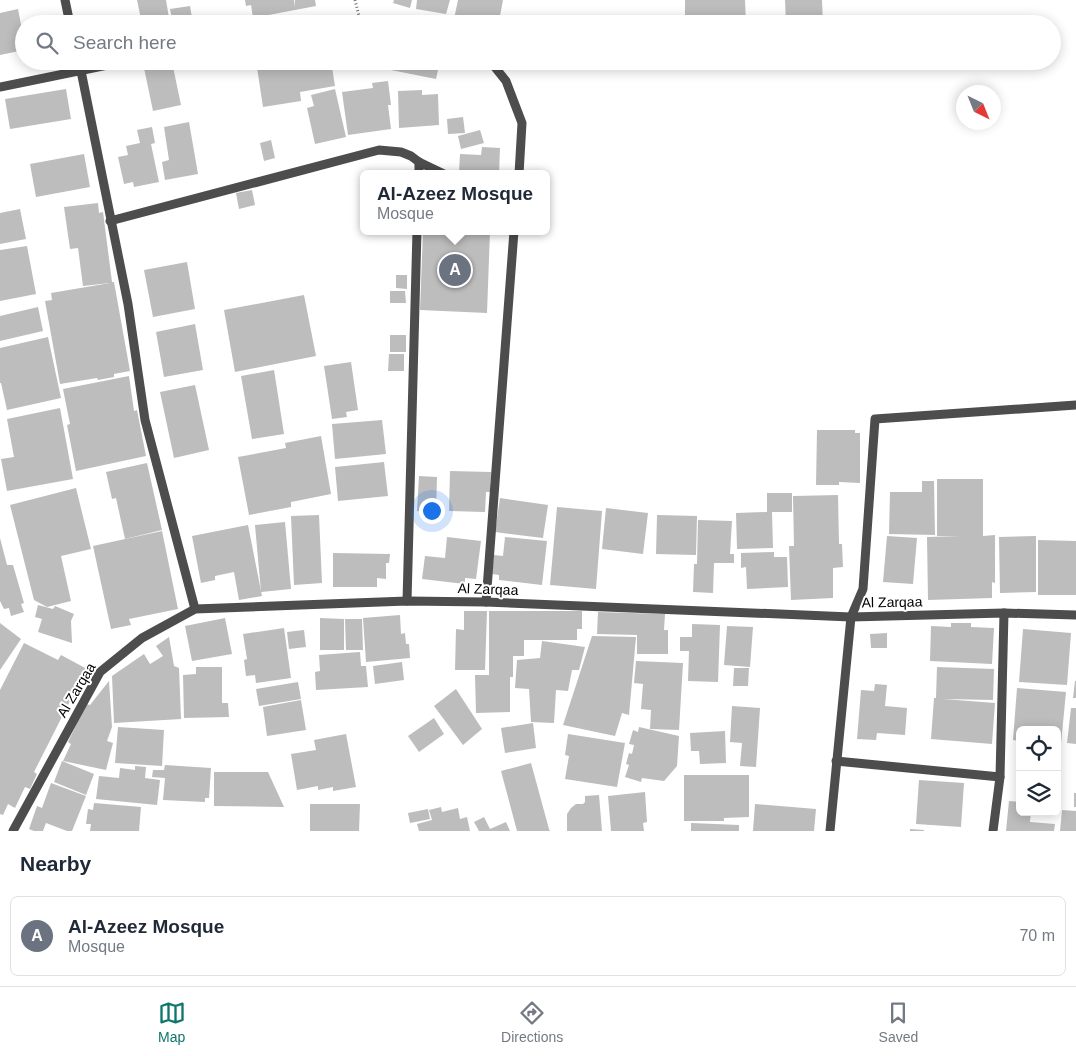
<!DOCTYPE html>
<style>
:root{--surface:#fff;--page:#f2f2f3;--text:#1f2937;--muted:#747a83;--line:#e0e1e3;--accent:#0f766e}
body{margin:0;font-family:Arial,sans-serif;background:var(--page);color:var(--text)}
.controls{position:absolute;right:15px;bottom:15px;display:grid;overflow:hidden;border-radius:8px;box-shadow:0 2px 12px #0003}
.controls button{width:45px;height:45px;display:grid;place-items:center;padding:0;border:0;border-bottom:1px solid var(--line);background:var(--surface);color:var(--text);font:25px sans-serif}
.compass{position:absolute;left:956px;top:85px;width:45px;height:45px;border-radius:50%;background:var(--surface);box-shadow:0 2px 12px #0003;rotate:137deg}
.you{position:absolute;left:431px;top:510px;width:18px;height:18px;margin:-12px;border:4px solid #fff;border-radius:50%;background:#1a73e8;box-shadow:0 0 0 8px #1a73e833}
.badge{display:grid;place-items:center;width:32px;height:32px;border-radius:50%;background:var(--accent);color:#fff;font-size:16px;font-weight:700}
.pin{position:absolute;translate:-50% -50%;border:2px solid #fff;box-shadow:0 1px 5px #0006}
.popup{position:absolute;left:360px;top:170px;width:190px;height:65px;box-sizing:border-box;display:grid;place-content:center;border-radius:8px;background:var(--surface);filter:drop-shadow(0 1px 4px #0005);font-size:16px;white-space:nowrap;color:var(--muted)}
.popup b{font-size:19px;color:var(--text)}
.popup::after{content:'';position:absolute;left:50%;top:100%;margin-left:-10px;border:10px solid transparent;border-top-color:var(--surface)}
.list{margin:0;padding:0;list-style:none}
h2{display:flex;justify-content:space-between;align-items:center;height:65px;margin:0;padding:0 20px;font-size:21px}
h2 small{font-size:16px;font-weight:400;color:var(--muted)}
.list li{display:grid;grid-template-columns:32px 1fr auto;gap:15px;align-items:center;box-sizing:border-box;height:80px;margin:0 10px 10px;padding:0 10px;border:1px solid var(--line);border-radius:8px}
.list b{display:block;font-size:19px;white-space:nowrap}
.list p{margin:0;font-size:16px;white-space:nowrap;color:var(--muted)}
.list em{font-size:16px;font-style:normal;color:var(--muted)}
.icon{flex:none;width:28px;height:28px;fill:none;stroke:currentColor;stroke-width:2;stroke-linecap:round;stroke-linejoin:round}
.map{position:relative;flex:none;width:1076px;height:831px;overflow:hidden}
.search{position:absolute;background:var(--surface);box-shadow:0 2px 12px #0003;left:15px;right:15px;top:15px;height:55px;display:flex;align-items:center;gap:12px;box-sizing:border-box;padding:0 18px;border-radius:28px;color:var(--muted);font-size:19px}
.sheet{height:155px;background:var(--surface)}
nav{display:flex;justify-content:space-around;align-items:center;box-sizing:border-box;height:70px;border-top:1px solid var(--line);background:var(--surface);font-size:14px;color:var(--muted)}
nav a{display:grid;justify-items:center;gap:2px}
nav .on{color:var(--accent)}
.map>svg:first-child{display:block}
.building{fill:#bdbdbd}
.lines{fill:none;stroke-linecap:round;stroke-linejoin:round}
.path{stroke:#6f6f6f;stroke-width:3;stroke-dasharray:1 2.5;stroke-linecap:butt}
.minor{stroke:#4d4d4d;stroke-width:9}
.labels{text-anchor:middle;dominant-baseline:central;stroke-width:4;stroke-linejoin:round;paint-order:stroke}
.street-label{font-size:14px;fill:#000;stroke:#fff}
</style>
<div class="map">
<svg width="1076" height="831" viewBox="0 0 1076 831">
<rect width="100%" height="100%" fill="#fff"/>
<!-- building -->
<g class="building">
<polygon points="137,0 166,0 170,24 142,24"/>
<polygon points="245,0 294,0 295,7 295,0 315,0 316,6 253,18 251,5 246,6"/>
<polygon points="394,0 412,0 410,8 393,3"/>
<polygon points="417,0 450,0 446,14 416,9"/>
<polygon points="458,0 503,0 500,16 503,17 502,24 483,24 454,19"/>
<polygon points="685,0 745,0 746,24 685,24"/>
<polygon points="785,0 822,0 823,24 786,24"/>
<polygon points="190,6 193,24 173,24 170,9"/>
<polygon points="18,9 24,40 24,50 0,55 0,13"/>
<polygon points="256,61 331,61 335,86 300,92 301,101 263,107"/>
<polygon points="393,61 440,61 436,79 391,70"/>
<polygon points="172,62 181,105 153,111 144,68"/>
<polygon points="388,81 391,105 388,105 391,129 348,135 342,92 373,88 372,83"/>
<polygon points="66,89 71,119 10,129 5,99"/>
<polygon points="335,89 346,137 315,144 307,108 314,106 311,95"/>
<polygon points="422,90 422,95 438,94 439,125 399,128 398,91"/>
<polygon points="463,117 465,133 448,134 447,119"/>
<polygon points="189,122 198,174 165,180 162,162 169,160 164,127"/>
<polygon points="152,127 155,143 151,144 159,182 134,187 133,182 124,184 118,157 128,155 126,146 140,143 137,130"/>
<polygon points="480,130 484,143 461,149 458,136"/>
<polygon points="271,140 275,158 264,161 260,143"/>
<polygon points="482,147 500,148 499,174 459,172 460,154 481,155"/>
<polygon points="84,154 90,187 36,197 30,164"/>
<polygon points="252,190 255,205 239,209 236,193"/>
<polygon points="98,203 99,213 103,212 112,282 114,282 130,371 114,374 114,377 98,380 97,378 60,384 45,301 52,300 51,293 110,283 83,286 78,248 70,249 64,207"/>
<polygon points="20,209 26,239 0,244 0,213"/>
<polygon points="423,231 490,231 487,313 420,310"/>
<polygon points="27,246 36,294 0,301 0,250"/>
<polygon points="187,262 195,309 153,317 144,270"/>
<polygon points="396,275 407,275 407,289 396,288"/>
<polygon points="390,291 405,291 406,303 390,303"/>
<polygon points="304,295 316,356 235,372 224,310"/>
<polygon points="38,307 43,331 0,341 0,316"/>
<polygon points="195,324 203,370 164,377 156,332"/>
<rect x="390" y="335" width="16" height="17"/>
<polygon points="48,337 61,398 7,410 1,383 0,383 0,348"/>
<polygon points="389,354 404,354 404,371 388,371"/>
<polygon points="351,362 358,410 346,412 347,417 332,419 324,366"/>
<polygon points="274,370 284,434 252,439 241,376"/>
<polygon points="129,376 134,411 137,410 146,456 76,471 67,425 70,424 63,389"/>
<polygon points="195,385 209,450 174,458 160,392"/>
<polygon points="60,408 73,479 7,491 1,459 14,457 7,419"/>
<polygon points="382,420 386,454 335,459 332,424"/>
<polygon points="817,430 855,430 855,433 860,433 860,483 839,482 839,485 816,485"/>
<polygon points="321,436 331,494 291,502 291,507 249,515 238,457 286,448 285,443"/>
<polygon points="384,462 388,496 338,501 335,467"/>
<polygon points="147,463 162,530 125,539 116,498 112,499 106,472"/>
<polygon points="450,471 491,472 490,492 486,492 485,512 449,511"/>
<polygon points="419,476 437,477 436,513 417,511"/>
<polygon points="937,479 983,479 983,536 995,535 995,583 992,582 992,598 928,600 927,537 960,536 937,536"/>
<polygon points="922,481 934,481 935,535 889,534 890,492 922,492"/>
<polygon points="76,488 91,549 61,556 71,601 47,607 34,600 10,505"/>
<polygon points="767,493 792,493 792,512 772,512 773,548 737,549 736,513 767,512"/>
<polygon points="838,495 839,544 842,544 843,567 833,568 833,598 791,600 789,546 794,546 793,496"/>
<polygon points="500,498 548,505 543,538 495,532"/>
<polygon points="557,507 602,511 596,589 550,585"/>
<polygon points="606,508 648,513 643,554 602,549"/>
<polygon points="319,515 322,583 294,585 291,516"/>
<polygon points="657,515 697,516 696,555 656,554"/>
<polygon points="698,520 732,521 730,554 734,554 734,563 714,563 713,593 693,592 694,564 697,564"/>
<polygon points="285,522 291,589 261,592 255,525"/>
<polygon points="248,525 262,596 239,600 234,572 215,576 215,580 201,583 192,536"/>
<polygon points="162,531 178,609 129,619 131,625 111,629 93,546"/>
<polygon points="887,536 917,538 913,584 883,582"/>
<polygon points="1036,536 1036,592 1000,593 999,537"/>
<polygon points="447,537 481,541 476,579 465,578 465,584 422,579 425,556 445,558"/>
<polygon points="505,537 547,541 542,585 499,580 499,575 492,574 494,555 503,556"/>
<polygon points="0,538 7,565 13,565 24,603 21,604 24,612 11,616 9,608 4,609 0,601"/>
<polygon points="1038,540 1076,541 1076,595 1038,595"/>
<polygon points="774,552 774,557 787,557 788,587 747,589 746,567 741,568 741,553"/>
<polygon points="333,553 390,554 389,563 386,563 386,579 377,578 377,587 333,587"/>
<polygon points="38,605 53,609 55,606 74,614 71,621 72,643 38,632 42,619 35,617"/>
<polygon points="464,611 487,611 485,670 455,670 456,629 464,630"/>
<polygon points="489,611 582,611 582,629 577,629 577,640 524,640 524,656 513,656 513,677 510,677 510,712 476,713 475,675 489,675"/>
<polygon points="598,612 665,614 664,630 668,630 668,654 637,654 637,635 597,634"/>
<polygon points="400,615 401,634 405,633 406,644 409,644 410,658 366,662 363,618"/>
<polygon points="225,618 232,654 192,661 185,626"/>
<polygon points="320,618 344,619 344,650 320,650"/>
<polygon points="345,619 362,619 363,650 346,650"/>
<polygon points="0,623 21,639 0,670"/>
<polygon points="951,623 971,623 971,627 994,628 992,664 930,661 931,626 951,627"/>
<polygon points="692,624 720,625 718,682 688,681 689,651 680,651 680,637 692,637"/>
<polygon points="727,626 753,627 750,667 724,665"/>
<polygon points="284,628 291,678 256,683 255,675 246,676 244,660 247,659 243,634"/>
<polygon points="1023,629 1071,633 1067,685 1019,682"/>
<polygon points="304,630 306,647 289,649 287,632"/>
<polygon points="887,633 887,648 871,648 870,634"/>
<polygon points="592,636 636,637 629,715 622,713 615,736 563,725"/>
<polygon points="169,637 174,666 179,668 181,719 114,723 112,676 144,654 150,664 163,656 156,646"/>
<polygon points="542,641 585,647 579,670 572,670 568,691 556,690 554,723 531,722 529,689 515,688 517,660 540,658"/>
<polygon points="24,643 58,660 61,655 89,670 73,703 70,701 34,772 37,774 30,789 25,787 15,808 8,804 3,815 0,814 0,690"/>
<polygon points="360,652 361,666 366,666 368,687 316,690 315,672 320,671 319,655"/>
<polygon points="636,661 683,663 679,730 650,729 651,710 641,709 643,684 634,683"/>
<polygon points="402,662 404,680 375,684 373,666"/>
<polygon points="196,667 222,667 222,703 228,703 229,717 184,718 183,675 196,674"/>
<polygon points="937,667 994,669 993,700 943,699 995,703 992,744 931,739 934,698 936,698"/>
<polygon points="734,668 749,668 748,686 733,686"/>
<polygon points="109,681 112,727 107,741 113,743 106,770 63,761 71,744 68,742 86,704 90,705"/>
<polygon points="1075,681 1076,681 1076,698 1073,698"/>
<polygon points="298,682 301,699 259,706 256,689"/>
<polygon points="875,684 887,685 885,706 907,708 905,735 877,733 876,740 857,739 861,690 874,691"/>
<polygon points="1017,688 1066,692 1061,744 1057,744 1057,730 1020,730 1020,741 1013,740"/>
<polygon points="456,689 482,729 463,745 434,706"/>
<polygon points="301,700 306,730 267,736 263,707"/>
<polygon points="732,706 760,708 756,767 740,766 742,743 730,742"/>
<polygon points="1071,708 1076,708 1076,744 1067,743"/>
<polygon points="434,718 444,734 419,752 408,736"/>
<polygon points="533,723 536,748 505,753 501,728"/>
<polygon points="118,727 164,730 162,766 115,763"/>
<polygon points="639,727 679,736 677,766 664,781 642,778 641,782 625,777 629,765 626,764 629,753 632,754 634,745 629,744 633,730 638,732"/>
<polygon points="725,731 726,763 700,764 699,751 691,751 690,733"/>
<polygon points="346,734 356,787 333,791 333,787 318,790 318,786 297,790 291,754 316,750 314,740"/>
<polygon points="568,734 625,743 617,787 565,779 569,756 565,755"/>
<polygon points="62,761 94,774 86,795 54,782"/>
<polygon points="531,763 549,829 550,831 517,831 501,771"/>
<polygon points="165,765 211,768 209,798 205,798 205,802 163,800 165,778 152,777 153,770 164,770"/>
<polygon points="135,766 146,767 145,778 160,780 157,805 96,799 99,776 119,778 120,768 135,770"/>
<polygon points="214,772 268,772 284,807 214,806"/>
<polygon points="684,775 749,775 749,817 724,818 724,821 684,821"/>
<polygon points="919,780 964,783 961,827 916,824"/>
<polygon points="51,783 86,796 72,831 67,831 46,823 43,831 34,831 29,829 37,806 42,808"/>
<polygon points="645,792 647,822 643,823 644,831 611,831 608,796"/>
<rect x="1074" y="793" width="2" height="14"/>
<polygon points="599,795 602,831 567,831 567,814 571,808 576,804 583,804 585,802 585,796"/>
<polygon points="1009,801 1020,802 1020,812 1031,812 1030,822 1055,824 1054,831 1006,831"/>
<polygon points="94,803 141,807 139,831 90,831 91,824 86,824 88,809 93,810"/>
<polygon points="310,804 360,804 359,831 310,831"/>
<polygon points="755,804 816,809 814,831 753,831"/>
<polygon points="441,807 442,812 458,808 460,819 467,817 470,831 419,831 417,824 432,820 429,810"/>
<polygon points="428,809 430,819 410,823 408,813"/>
<polygon points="1062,810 1076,811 1076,831 1060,831"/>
<polygon points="484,817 490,829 506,822 510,831 479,831 474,822"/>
<polygon points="691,823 739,825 739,831 691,831"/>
<polygon points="910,829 924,830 924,831 910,831"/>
</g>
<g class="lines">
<!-- path -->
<polyline class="path" points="355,0 361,24"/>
<!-- minor -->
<g class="minor">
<polyline points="65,0 70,24"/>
<polyline points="389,24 396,22 404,24"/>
<polyline points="79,61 128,304 145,420 195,609"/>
<polyline points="490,61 506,81 522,123 519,174"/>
<polyline points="0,87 127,61"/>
<polyline points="419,174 419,162"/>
<polyline points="110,221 379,150 401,152 411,156 419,162 444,174"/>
<polyline points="407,601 417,231"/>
<polyline points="486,602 514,231"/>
<polyline points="836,761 1000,777"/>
<polyline points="13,831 100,672 142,638 195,609 407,601 486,602 851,617 1004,613 1076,615"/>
<polyline points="830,831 851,617 863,589 875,419 1076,405"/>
<polyline points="993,831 1000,777 1004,613"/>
</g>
</g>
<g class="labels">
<!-- street labels -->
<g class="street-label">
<text transform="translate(488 589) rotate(2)">Al Zarqaa</text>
<text transform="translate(892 602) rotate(-1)">Al Zarqaa</text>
<text transform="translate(76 690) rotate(-59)">Al Zarqaa</text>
</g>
</g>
</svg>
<div class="controls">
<button><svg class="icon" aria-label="locate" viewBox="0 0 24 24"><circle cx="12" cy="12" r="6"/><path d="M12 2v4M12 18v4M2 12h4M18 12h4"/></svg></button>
<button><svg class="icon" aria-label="layers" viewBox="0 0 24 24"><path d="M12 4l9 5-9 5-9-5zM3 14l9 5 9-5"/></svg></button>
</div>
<svg class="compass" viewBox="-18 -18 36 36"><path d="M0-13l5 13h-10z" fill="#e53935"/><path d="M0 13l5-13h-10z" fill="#747a83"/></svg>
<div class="you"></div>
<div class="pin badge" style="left:455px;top:270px;background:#6b7280">A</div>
<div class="popup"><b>Al-Azeez Mosque</b>Mosque</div>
<div class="search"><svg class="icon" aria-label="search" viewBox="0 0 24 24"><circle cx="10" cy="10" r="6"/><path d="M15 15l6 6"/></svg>Search here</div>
</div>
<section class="sheet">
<h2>Nearby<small></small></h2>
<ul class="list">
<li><span class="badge" style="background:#6b7280">A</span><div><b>Al-Azeez Mosque</b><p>Mosque</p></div><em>70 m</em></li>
</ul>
</section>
<nav>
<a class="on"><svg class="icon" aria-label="map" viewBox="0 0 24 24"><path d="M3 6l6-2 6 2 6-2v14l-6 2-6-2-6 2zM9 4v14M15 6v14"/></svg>Map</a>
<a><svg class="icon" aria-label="directions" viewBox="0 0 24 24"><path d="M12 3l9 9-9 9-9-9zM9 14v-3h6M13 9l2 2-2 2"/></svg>Directions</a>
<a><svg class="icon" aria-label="saved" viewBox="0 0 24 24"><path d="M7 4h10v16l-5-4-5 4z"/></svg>Saved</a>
</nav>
